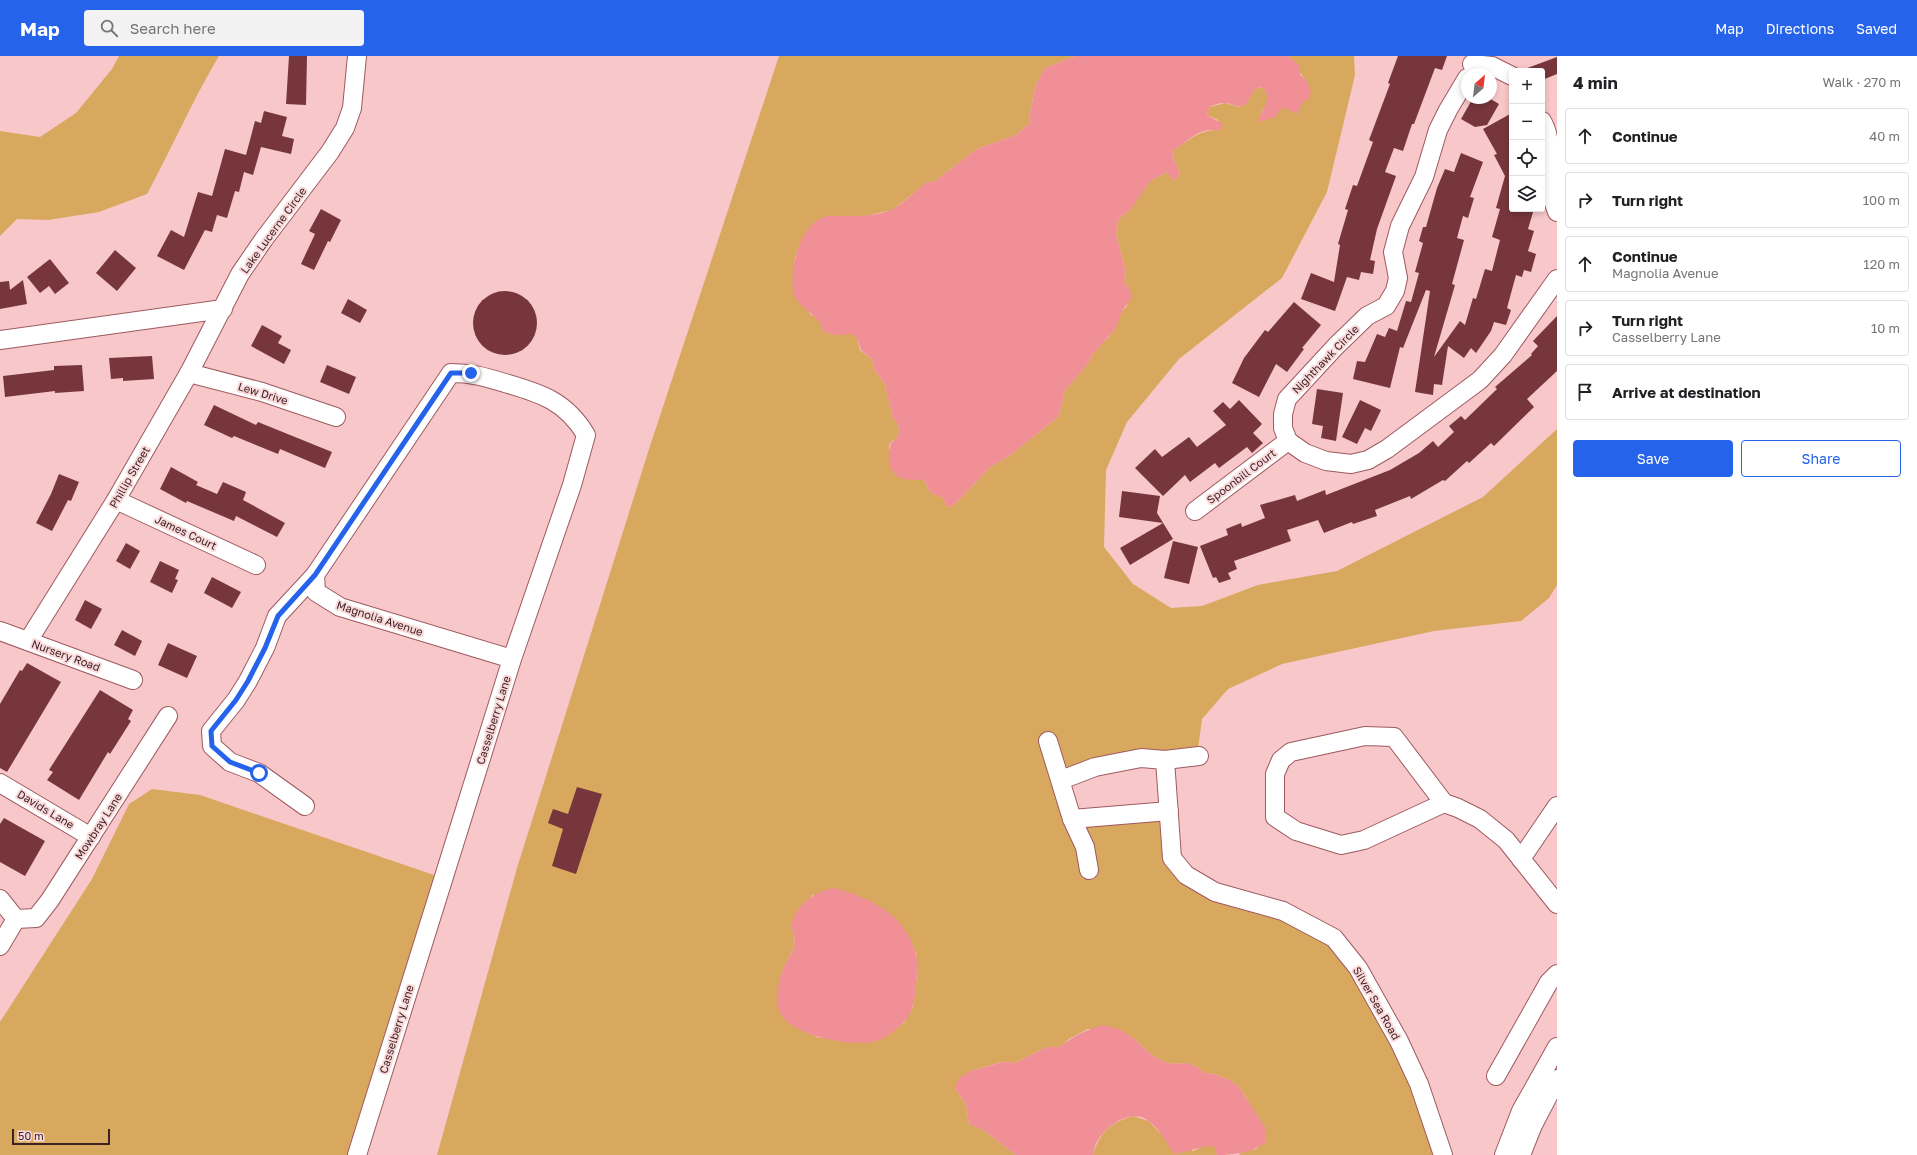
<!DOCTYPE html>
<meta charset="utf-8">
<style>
:root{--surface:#fff;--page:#f2f2f2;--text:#202124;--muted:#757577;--line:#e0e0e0;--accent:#2563eb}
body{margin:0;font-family:"Golos Text",sans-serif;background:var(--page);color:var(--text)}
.controls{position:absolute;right:12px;top:12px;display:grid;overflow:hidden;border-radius:4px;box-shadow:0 2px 6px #0003}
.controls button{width:36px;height:36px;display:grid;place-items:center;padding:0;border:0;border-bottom:1px solid var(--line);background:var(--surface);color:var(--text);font:20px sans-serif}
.compass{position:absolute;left:1461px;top:12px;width:36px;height:36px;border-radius:50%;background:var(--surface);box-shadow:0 2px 6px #0003;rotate:28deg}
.scale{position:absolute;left:12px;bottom:10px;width:98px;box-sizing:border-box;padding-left:4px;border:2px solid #3e2123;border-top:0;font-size:11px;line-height:14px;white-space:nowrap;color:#3e2123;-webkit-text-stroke:3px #f9d9da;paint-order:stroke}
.stop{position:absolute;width:12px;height:12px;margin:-9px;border:3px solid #2563eb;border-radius:50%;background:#fff}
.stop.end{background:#2563eb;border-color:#fff;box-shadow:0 1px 4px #0008}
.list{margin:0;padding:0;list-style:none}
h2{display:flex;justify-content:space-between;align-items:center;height:52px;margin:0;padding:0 16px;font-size:17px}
h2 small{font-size:13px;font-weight:400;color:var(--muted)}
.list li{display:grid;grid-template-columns:26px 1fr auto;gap:12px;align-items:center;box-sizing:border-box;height:56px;margin:0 8px 8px;padding:0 8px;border:1px solid var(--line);border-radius:4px}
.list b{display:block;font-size:15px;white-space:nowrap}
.list p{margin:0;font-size:13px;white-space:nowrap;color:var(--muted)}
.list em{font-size:13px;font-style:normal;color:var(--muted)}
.actions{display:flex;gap:8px;padding:12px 16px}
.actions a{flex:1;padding:9px 0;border:1px solid var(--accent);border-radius:4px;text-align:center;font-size:14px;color:var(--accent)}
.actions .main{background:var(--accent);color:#fff}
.icon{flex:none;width:22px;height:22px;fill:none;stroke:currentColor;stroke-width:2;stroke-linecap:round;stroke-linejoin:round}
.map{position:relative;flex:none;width:1557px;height:1099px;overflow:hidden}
header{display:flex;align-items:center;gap:24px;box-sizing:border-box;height:56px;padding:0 20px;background:var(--accent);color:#fff}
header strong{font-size:19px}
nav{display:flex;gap:22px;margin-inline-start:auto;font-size:14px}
.search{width:280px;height:36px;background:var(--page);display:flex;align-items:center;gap:10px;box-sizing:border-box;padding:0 14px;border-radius:4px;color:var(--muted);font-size:15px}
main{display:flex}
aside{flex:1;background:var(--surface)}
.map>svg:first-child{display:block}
.green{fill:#d9a85f;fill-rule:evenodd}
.water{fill:#f18f96}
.building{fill:#76363c}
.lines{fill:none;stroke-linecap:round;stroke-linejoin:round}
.minor-casing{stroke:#9e5a5f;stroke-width:20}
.minor{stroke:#fff;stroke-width:18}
.route{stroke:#2563eb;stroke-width:5}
.labels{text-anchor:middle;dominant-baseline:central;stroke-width:4;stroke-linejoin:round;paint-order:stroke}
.street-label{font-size:11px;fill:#3e2123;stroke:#f9d9da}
</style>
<header>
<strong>Map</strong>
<div class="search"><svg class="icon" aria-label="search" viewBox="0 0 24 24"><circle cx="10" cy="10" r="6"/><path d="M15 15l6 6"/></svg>Search here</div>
<nav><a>Map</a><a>Directions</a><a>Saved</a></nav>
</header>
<main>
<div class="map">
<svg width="1557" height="1099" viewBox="0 0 1557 1099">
<rect width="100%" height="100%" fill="#f7c7c9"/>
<!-- green -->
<g class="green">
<path d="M119 0H219C192 45 172 92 147 138L99 156 48 164 17 163 0 180V75L40 81 76 57 112 13Z"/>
<path d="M779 0H1076L1045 12C1042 19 1037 25 1035 33 1032 43 1030 57 1029 68L1016 79 977 93 934 126H927L893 154 865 160 824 161 806 176 795 201 794 210 810 258C818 262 822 266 823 275L834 279 852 277 857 282 860 294 872 303 874 313 885 328 893 362 898 368 899 375 897 382 890 387 889 392 899 421 924 424 930 436 943 442 947 451 952 450 959 444 990 411 1009 400 1059 360 1065 334 1088 308 1093 298 1101 288 1109 281 1122 255 1127 250 1129 232 1124 226 1125 213 1116 178 1117 168 1121 160 1128 156 1133 150 1144 131 1150 125 1167 116 1174 125 1180 117 1174 104 1172 95C1187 87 1197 74 1216 74L1218 64 1207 59 1209 51 1225 47 1240 51C1246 44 1252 32 1262 31 1271 39 1267 48 1261 57L1277 58 1281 52H1286L1292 55C1306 50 1305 39 1307 25 1298 18 1298 7 1288 0H1354L1355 19 1327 136 1282 222 1179 303 1127 366 1106 414 1104 491 1133 528 1171 552 1202 550 1258 529 1337 515 1483 441 1557 373V529L1549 542 1521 565 1434 575 1282 608 1228 633 1202 663 1198 693 1066 715 1053 676 1040 682 1066 764 1065 770H1068L1079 794 1083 823 1097 819 1092 789 1084 769 1163 763 1165 803 1329 888 1352 916 1393 990 1413 1031 1436 1099H1238L1246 1094 1257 1093 1247 1043 1239 1031 1229 1024 1214 1018 1204 1017 1199 1012 1186 1007 1172 1008 1164 1006 1152 999 1133 982 1088 973 1069 983 1060 991H1047L1015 1007 1001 1006 971 1015 955 1032 966 1048 969 1068 982 1073 1016 1099H437L517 812 650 390ZM813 839 916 896 917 919 913 951 904 967 873 986H856L816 981 778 940 783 913 795 890 792 868 798 855Z"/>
<polygon points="152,733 200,739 437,820 350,1099 0,1099 0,966 92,823 129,748"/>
<path d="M1133 1060 1149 1065 1162 1079 1193 1095 1204 1090H1215L1217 1099H1093C1099 1077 1111 1066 1133 1060Z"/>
</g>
<!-- water -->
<g class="water">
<path d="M1076 0H1288L1300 10V19L1307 25 1311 37 1308 43 1302 47 1297 58C1286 53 1282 46 1276 61L1258 66C1261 54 1274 42 1262 31 1249 32 1252 46 1243 50 1239 52 1230 47 1225 47 1219 47 1214 49 1209 51L1207 59 1223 68 1221 74C1216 74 1212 74 1208 74 1194 76 1184 89 1172 95L1174 104 1180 117 1174 125 1167 116 1150 125 1133 150 1128 156 1121 160 1117 168 1116 178 1125 213 1124 226 1129 232 1132 242 1122 255 1116 272 1093 298 1088 308 1065 334 1059 360 1009 400 990 411 959 444 952 450 947 451 943 442 930 436 924 424C916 423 905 425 899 421 886 414 888 398 891 387L897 382 899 375 898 368 893 362 885 328 874 313 872 303 861 294 857 282 852 278 834 279 823 275C820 257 796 253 793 235 790 212 799 170 824 161 830 159 837 160 843 160 859 160 876 160 891 154 900 151 918 132 927 126H934L977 93 1016 79 1029 68C1030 57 1032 44 1035 33 1037 25 1042 19 1045 12Z"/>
<path d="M833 832C867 840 905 858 915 895 918 905 917 917 916 928 915 943 913 959 901 969 892 977 884 984 872 986 848 990 790 980 779 955 774 944 779 924 783 913 786 906 791 899 794 892 797 883 791 876 792 868 795 850 816 835 833 832Z"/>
<path d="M1103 969 1119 973 1133 982 1152 999 1164 1006 1172 1008 1186 1007 1199 1012 1204 1017 1214 1018 1229 1024 1239 1031 1266 1073 1265 1087C1251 1097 1234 1099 1217 1099L1214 1090C1201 1090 1188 1096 1174 1098 1167 1087 1160 1074 1150 1066 1132 1051 1108 1069 1098 1084 1095 1088 1094 1094 1093 1099H1016L982 1073 969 1068 966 1048 955 1032 959 1022 971 1015 1002 1006 1015 1007 1047 991H1060C1072 980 1087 974 1103 969Z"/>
</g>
<!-- building -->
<g class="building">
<polygon points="289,0 307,0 306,49 286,48"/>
<polygon points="1398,0 1447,0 1442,14 1435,12 1414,68 1412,68 1403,95 1394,92 1385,116 1396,120 1377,173 1370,204 1375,205 1373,218 1361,216 1359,224 1347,221 1335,255 1301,243 1311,217 1334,226 1340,189 1338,188 1348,154 1345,153 1353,129 1357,130 1373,86 1369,84 1390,28 1388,27"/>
<polygon points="1557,1 1557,18 1542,24 1542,15 1522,15 1522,14"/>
<polygon points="1473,42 1489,42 1499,48 1487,69 1475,71 1461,63"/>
<polygon points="264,55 287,61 282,80 294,83 291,98 261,91 253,119 244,116 239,136 235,135 227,162 217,159 212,176 205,174 184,214 157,200 171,174 184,181 198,136 212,140 225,93 246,99 255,65 261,67"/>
<polygon points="1512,57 1512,153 1534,153 1528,173 1534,175 1528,195 1536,198 1531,216 1524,214 1522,221 1516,219 1507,252 1511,254 1506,269 1494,266 1491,275 1476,297 1471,292 1464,302 1448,290 1442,329 1434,328 1433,339 1415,336 1430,235 1426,234 1403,292 1400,291 1390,332 1353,323 1357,305 1365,306 1377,278 1385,281 1389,272 1397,275 1406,245 1411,246 1419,217 1415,216 1423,187 1419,185 1423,171 1426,171 1437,132 1445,113 1454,116 1461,97 1483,106 1470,141 1474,142 1468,162 1463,160 1457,182 1464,184 1452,228 1455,229 1434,301 1460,265 1465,269 1473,242 1476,243 1485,213 1492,215 1500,184 1492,181 1500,153 1496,152 1505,120 1494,99 1497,98 1483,73"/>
<polygon points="321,153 341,164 330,186 328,185 314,214 301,208 315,178 309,175"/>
<polygon points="115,194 136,212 117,235 96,217"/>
<polygon points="50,203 69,227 55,238 49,230 40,237 27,221"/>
<polygon points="23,224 27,248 0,253 0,226 9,225 10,234"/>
<circle cx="505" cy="267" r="32"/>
<polygon points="348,243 367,254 360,267 341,257"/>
<polygon points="1294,246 1321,269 1302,292 1304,293 1287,316 1276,308 1259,341 1232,327 1244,302 1265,274 1268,276"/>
<polygon points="1557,260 1557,315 1527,343 1534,351 1494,390 1491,387 1469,407 1467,405 1445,425 1443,424 1411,443 1410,440 1375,454 1377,460 1353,468 1352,466 1324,477 1318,464 1287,474 1291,485 1234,505 1237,513 1228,517 1231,523 1219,527 1216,521 1213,522 1200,490 1228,479 1226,473 1241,467 1242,471 1265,462 1260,449 1295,439 1297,445 1325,434 1326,439 1390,414 1419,397 1433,385 1438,391 1454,376 1449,370 1461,360 1465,364 1497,333 1495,331 1532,299 1531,298 1538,290 1533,285"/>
<polygon points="262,269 282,280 278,287 291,294 284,308 251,290"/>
<polygon points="152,300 154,323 123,325 123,322 111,323 109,302"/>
<polygon points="82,309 84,335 55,337 55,335 5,341 3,320 54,314 54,310"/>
<polygon points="327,309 356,321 349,338 320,326"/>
<polygon points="1317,333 1343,337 1336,385 1321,382 1323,370 1312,368"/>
<polygon points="1239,344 1262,368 1253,377 1263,387 1252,397 1247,391 1219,412 1215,407 1190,426 1185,419 1163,440 1135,412 1155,393 1162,401 1189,381 1197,391 1226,369 1213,355 1223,346 1230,353"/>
<polygon points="1360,344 1381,354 1371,375 1365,372 1357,388 1342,381"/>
<polygon points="214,349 256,369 258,366 332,396 325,412 280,393 278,398 234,380 232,382 204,369"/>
<polygon points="171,411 198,426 196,429 217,438 223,426 246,436 243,444 285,467 277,481 236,460 234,465 187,445 186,447 160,433"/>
<polygon points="59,418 79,426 71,445 68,444 52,475 36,467 51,438"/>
<polygon points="1122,435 1160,440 1157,457 1173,483 1130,509 1120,492 1163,467 1119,461"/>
<polygon points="1173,485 1198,491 1189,528 1164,522"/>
<polygon points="126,487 140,495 130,513 116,505"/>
<polygon points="160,505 179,514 175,523 178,524 172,537 150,526"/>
<polygon points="212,521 241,536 232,552 204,537"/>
<polygon points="85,544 102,553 91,573 75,564"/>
<polygon points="122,574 142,585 135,600 114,589"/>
<polygon points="168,587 197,600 187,622 158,609"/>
<polygon points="27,607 61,626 7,716 0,712 0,648 20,614 22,615"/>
<polygon points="100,634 133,654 128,663 131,665 110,698 108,696 79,744 47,724 53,716 49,714"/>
<polygon points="577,731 602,738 576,818 552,810 563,773 548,767 553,753 568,758"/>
<polygon points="4,762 45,785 25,820 0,806 0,768"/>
</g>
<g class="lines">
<!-- minor casing -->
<g class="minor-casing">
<g id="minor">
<polyline points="1472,8 1492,10 1512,20"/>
<polyline points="1467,22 1448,54 1438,74 1424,121 1400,170 1393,196 1398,222 1395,235 1386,250 1367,260 1336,290 1287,343 1283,358 1283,372 1288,385 1305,397 1326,405 1351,408 1368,404 1387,393 1480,324 1503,299 1557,223"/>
<path d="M1542 65C1555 88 1545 106 1549 129 1550 138 1554 147 1557 156"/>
<polyline points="0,284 223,253"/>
<polyline points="189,317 262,336 336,361"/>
<polyline points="116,444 256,509"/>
<polyline points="1195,455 1288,385"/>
<polyline points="0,575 133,624"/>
<polyline points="28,585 116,444 189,317 240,218 264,183 330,96 345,72 352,52 357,0"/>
<polyline points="1048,685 1072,763 1085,791 1089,814"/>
<polyline points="1165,704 1172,802 1186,819 1215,836 1283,855 1334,882 1358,912 1399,985 1419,1028 1443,1099"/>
<polyline points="1061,724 1095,711 1141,702 1165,704 1199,700"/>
<polyline points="0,727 91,781"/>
<polyline points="1444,747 1364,784 1341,789 1296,775 1275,761 1275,718 1281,704 1291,696 1365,680 1394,681 1444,747 1458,752 1480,763 1506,784 1557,848"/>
<polyline points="305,750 259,717 230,706 212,690 211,675 236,644 248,625 265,592 277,560 315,519"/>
<polyline points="1072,763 1169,755"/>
<polyline points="1521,803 1557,750"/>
<polyline points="0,843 16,863"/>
<polyline points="16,863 36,862 50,844 168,660"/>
<polyline points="0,890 16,863"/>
<polyline points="1496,1020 1549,926 1557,918"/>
<path d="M357 1099 512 603 572 429 586 379C566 345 540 337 505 327 485 321 472 317 451 317L315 519 316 536 340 551 512 603"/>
<polyline points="1504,1099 1521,1055 1557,991"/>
<polyline points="1521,1099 1533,1069 1557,1023"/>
</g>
</g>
<!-- minor -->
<use href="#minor" class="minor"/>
</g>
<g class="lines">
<!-- route -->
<polyline class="route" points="259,717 230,706 212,690 211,675 236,644 248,625 265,592 278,560 315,519 451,317 471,317"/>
</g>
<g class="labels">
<!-- street labels -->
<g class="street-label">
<text transform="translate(273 174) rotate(-54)">Lake Lucerne Circle</text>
<text transform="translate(1325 303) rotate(-46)">Nighthawk Circle</text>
<text transform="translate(263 337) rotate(17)">Lew Drive</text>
<text transform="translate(1241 420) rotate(-37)">Spoonbill Court</text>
<text transform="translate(129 421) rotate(-60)">Phillip Street</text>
<text transform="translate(186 476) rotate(25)">James Court</text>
<text transform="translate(380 562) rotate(18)">Magnolia Avenue</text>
<text transform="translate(66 599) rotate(20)">Nursery Road</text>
<text transform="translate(493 664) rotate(-73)">Casselberry Lane</text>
<text transform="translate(46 753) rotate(31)">Davids Lane</text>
<text transform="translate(98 770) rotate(-57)">Mowbray Lane</text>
<text transform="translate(1377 947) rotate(60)">Silver Sea Road</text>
<text transform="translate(396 973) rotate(-73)">Casselberry Lane</text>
</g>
</g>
</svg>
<div class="controls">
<button>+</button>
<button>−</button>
<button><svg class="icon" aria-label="locate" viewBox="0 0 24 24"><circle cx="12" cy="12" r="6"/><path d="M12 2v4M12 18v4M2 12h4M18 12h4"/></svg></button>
<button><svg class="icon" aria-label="layers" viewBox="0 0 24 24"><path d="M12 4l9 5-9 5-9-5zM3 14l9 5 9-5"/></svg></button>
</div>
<svg class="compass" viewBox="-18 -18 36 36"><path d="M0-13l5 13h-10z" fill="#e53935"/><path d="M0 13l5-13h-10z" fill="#757577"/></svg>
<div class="scale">50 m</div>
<div class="stop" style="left:259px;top:717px"></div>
<div class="stop end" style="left:471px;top:317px"></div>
</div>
<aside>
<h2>4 min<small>Walk · 270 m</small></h2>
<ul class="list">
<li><svg class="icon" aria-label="ahead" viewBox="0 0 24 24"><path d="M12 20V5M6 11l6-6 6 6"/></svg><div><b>Continue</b></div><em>40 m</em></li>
<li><svg class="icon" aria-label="right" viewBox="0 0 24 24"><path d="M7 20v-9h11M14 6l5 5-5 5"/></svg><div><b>Turn right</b></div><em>100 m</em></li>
<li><svg class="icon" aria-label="ahead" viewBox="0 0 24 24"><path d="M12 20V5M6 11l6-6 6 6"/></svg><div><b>Continue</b><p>Magnolia Avenue</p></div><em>120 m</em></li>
<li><svg class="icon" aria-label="right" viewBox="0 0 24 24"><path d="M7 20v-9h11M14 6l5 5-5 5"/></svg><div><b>Turn right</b><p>Casselberry Lane</p></div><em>10 m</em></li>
<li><svg class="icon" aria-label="arrive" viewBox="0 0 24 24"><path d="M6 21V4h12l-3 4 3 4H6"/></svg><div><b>Arrive at destination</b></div></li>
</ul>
<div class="actions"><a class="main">Save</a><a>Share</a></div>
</aside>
</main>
